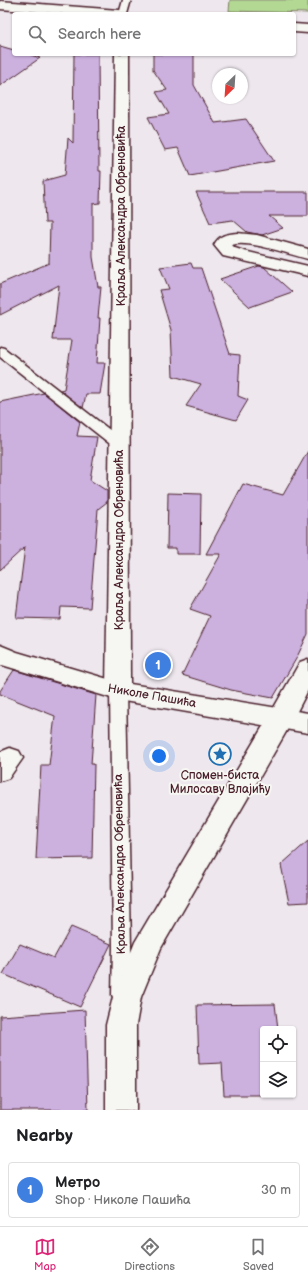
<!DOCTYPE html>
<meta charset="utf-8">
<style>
:root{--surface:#fff;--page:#f2f2f2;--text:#202124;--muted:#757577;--line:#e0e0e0;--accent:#db2777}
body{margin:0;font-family:"Balsamiq Sans",sans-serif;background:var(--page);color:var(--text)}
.controls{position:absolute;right:12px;bottom:12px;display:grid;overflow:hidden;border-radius:4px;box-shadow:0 1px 3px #0004}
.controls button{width:36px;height:36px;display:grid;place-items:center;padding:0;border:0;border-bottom:1px solid var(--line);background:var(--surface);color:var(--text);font:20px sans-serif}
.compass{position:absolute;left:212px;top:68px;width:36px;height:36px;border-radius:50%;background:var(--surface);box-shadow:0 1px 3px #0004;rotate:205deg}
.you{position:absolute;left:159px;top:756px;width:14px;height:14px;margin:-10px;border:3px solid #fff;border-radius:50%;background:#1a73e8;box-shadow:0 0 0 6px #1a73e833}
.badge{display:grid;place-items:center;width:26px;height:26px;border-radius:50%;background:var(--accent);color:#fff;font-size:13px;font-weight:700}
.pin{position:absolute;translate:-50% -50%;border:2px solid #fff;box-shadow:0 1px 4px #0006}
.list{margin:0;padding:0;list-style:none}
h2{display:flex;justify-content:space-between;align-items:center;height:52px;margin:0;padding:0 16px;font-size:17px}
h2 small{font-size:13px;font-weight:400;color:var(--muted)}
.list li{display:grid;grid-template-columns:26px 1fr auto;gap:12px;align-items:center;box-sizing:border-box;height:56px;margin:0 8px 8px;padding:0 8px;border:1px solid var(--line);border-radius:4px}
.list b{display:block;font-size:15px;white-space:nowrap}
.list p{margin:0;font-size:13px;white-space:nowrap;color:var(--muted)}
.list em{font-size:13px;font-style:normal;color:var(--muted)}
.icon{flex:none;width:22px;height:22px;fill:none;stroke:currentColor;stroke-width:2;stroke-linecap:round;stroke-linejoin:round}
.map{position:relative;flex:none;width:308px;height:1110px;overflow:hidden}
.search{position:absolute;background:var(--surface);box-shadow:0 1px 3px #0004;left:12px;right:12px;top:12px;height:44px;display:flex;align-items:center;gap:10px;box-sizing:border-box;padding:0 14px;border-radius:4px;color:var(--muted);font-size:15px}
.sheet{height:116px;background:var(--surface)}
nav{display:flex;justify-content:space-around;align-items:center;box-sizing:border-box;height:56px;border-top:1px solid var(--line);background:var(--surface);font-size:11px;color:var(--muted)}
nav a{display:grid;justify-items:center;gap:2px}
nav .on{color:var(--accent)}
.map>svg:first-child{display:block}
.green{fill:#b2d894;stroke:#7e7c60}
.building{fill:#ccb1df;stroke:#4a1f2b}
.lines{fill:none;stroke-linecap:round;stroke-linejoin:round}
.service-casing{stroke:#4a1f2b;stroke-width:3}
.minor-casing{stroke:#4a1f2b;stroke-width:3}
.tertiary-casing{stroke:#4a1f2b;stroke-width:3}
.service{fill:#f6f6f2;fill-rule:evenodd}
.minor{fill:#f6f6f2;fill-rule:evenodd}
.tertiary{fill:#f6f6f2;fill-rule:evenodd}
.labels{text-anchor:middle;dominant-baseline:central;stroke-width:4;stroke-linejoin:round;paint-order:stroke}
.street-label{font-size:12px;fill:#4a1f2b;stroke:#f6f6f2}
.poi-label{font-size:12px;fill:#4a1f2b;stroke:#f6f6f2}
</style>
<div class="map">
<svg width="308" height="1110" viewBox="0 0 308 1110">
<rect width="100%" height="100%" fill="#eee8ee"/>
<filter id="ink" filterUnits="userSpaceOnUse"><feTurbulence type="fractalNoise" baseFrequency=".025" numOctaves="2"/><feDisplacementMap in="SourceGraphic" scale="8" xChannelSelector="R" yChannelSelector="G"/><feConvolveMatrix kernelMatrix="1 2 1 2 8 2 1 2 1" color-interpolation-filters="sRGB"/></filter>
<g filter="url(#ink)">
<!-- green -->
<polygon class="green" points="230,0 308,0 308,13 229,11"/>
<!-- building -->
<g class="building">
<polygon points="0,46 14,50 14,54 28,54 40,58 0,86"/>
<polygon points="74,54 98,54 99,171 101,171 100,203 93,204 93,257 98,287 101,287 98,318 100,318 97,363 105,363 100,394 86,394 83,408 60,390 64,389 72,340 53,340 59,285 0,315 0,284 49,263 50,223 45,223 43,181 65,175 68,138 73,143"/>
<polygon points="153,54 194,54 194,85 215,123 246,119 274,161 190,176 178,148 165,150 148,117 169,114 156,92 167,90 153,70"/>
<polygon points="196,192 308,192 308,216 269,216 283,228 262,235 247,232 233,220 210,223"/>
<polygon points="191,263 193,268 201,268 230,354 240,355 238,396 248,400 236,420 186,406 201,384 173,376 171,330 159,290 169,289 160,267"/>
<polygon points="259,266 264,267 292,292 250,307 220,279"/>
<polygon points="44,393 80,422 77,436 97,437 90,480 107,491 107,502 98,509 90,608 61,607 60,619 16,618 25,547 0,570 0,402"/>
<polygon points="308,451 308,634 296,659 273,698 231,690 182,675 210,616 190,609 221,554 206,554 243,484 283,495"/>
<polygon points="168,493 201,494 200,554 176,554 176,548 167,548"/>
<polygon points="14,670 96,695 91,764 94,764 92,858 36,859 41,765 49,765 55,716 0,694 0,691"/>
<polygon points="308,841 308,902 289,903 281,865"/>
<polygon points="71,927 111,944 80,1007 3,974 20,944 54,958"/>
<polygon points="275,1004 278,1029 263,1029 263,1095 224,1095 222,1063 199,1064 197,1005"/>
<polygon points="85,1010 88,1110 0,1110 0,1016"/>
</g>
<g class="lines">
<!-- service casing -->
<g class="service-casing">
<g id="service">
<polygon points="123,0 131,0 127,14 119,14"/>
<polygon points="0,347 4,348 124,441 125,444 124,447 119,448 114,447 0,357"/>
<polygon points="118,685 123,687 126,691 131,947 130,995 127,1001 121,1003 115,1001 112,995 113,947 110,691 113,687"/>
</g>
</g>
<!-- minor casing -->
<g class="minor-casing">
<g id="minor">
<polygon points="0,1 119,10 124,11 126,14 64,14 0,9"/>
<polygon points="294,24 308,25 308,33 294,32"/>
<polygon points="115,54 129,54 130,691 126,698 118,700 110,698 106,691"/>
<path d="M237 233 257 235 308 249V259C291 255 247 239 232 245L235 248 244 251 308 266V276L223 256 214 245C219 235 226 234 237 233Z"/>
<polygon points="308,659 308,690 290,725 161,948 141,997 136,1025 136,1110 106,1110 106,1025 113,997 135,942 272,711 300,662"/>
<polygon points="10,748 19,751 23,758 9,778 0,781 0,752"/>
</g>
</g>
<!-- tertiary casing -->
<g class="tertiary-casing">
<polygon id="tertiary" points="0,645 17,652 118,682 308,713 308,733 118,700 2,665 0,665"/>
</g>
<!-- service -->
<use href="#service" class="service"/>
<!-- minor -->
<use href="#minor" class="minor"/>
<!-- tertiary -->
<use href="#tertiary" class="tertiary"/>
</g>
</g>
<!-- icons -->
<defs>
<g id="sight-ring" transform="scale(1.15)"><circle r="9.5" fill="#f6f6f2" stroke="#1f6fb2" stroke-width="1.5"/><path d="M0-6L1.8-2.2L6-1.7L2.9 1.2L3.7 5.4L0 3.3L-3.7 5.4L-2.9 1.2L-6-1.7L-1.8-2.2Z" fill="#1f6fb2"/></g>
</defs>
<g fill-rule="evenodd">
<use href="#sight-ring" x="220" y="754"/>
</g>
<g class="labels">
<!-- street labels -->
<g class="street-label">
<text transform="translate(121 216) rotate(-90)">Краља Александра Обреновића</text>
<text transform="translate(119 540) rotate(-90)">Краља Александра Обреновића</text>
<text transform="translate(152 696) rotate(10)">Николе Пашића</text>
<text transform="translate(120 864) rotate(-91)">Краља Александра Обреновића</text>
</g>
<!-- poi labels -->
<g class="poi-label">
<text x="220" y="775">Спомен-биста<tspan x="220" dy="14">Милосаву Влајићу</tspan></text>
</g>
</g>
</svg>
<div class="controls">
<button><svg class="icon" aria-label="locate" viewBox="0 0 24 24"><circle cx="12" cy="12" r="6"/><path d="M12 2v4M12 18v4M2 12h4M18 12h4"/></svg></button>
<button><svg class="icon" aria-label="layers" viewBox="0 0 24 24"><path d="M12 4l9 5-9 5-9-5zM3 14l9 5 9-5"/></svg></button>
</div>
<svg class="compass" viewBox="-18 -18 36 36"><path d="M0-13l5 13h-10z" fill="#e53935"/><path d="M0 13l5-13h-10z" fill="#757577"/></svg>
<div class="you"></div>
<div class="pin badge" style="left:158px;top:665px;background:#3f7fe0">1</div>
<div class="search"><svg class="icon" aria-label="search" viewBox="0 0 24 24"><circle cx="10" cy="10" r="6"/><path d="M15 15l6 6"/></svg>Search here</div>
</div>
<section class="sheet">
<h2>Nearby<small></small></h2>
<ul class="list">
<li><span class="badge" style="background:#3f7fe0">1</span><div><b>Метро</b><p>Shop · Николе Пашића</p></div><em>30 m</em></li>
</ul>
</section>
<nav>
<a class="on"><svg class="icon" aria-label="map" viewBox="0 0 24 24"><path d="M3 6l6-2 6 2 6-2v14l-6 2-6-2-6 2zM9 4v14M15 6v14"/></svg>Map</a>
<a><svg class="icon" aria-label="directions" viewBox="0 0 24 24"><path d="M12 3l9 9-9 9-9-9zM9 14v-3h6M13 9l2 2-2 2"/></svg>Directions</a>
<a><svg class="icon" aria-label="saved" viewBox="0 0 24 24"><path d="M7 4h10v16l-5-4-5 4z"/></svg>Saved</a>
</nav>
